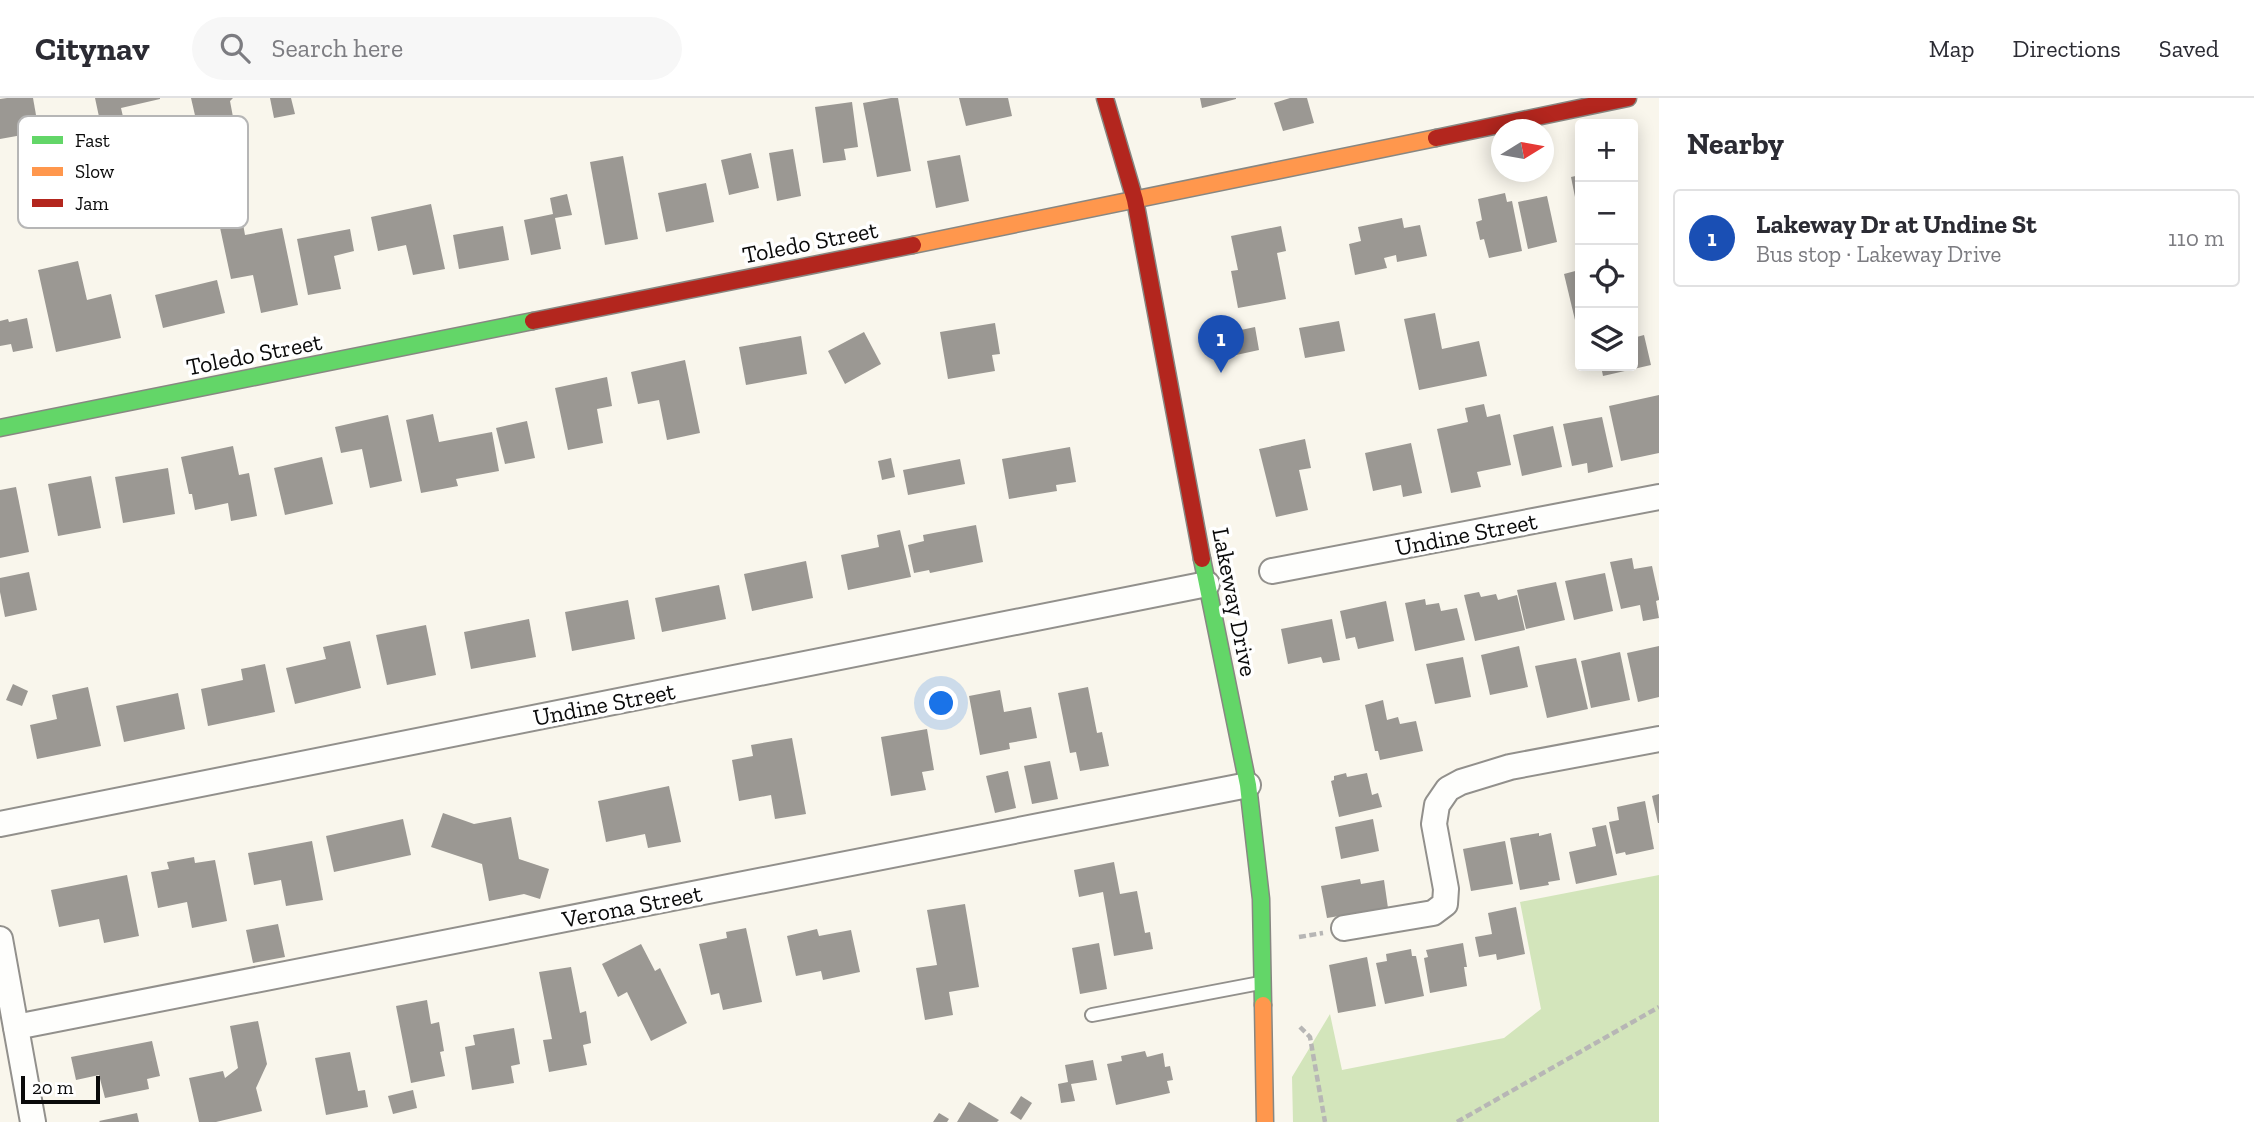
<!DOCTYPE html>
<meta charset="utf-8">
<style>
:root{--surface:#fff;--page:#f7f7f7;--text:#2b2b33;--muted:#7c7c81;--line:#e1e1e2;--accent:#5e5d59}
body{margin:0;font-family:"Zilla Slab",serif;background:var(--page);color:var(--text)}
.controls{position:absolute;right:21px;top:21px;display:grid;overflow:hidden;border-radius:7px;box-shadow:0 4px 18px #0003}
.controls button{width:63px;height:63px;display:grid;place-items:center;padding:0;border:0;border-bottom:2px solid var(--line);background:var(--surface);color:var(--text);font:35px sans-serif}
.compass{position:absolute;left:1491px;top:21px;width:63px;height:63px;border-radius:50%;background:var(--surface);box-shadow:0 4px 18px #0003;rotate:79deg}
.scale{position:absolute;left:21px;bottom:18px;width:79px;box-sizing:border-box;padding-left:7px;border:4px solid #0a0a0a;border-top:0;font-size:19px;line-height:24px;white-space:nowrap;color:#0a0a0a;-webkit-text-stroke:5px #fff;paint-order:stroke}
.you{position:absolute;left:942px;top:606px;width:24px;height:24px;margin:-18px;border:5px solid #fff;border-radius:50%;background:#1a73e8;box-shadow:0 0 0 10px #1a73e833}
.badge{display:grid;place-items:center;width:46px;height:46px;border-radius:50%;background:var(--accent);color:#fff;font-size:23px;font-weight:700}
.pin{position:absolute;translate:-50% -58px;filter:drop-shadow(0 2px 4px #0008)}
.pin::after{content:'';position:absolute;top:37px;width:24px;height:21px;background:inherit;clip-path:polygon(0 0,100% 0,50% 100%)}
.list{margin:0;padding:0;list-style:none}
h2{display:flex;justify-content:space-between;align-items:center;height:91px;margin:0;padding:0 28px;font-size:30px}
h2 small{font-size:23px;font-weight:400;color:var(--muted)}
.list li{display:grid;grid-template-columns:46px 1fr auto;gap:21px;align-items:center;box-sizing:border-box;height:98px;margin:0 14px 14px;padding:0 14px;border:2px solid var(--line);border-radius:7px}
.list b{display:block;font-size:26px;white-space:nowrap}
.list p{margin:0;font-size:23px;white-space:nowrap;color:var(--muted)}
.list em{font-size:23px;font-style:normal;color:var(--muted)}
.icon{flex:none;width:38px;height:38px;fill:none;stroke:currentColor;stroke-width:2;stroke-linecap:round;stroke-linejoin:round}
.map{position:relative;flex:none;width:1659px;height:1024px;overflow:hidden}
header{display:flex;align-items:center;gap:42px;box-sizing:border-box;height:98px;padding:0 35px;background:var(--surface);border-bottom:2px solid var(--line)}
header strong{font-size:33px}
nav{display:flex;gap:38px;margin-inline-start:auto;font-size:24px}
.search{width:490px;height:63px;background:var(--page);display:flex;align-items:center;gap:18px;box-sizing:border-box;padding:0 24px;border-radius:38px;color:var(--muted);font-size:26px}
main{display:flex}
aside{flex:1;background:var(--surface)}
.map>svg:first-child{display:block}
.forest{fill:#d3e5bb}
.building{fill:#9b9893}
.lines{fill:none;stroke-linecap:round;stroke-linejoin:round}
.lane-casing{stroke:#92908c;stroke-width:16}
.street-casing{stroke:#92908c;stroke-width:28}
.fast-casing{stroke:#888782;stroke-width:19}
.slow-casing{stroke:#888782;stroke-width:19}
.jam-casing{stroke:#888782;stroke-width:19}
.path{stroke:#b7b6b5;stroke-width:4.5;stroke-dasharray:7 3.5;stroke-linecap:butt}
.lane{stroke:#fefefc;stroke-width:12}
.street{stroke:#fefefc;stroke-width:24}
.fast{stroke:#63d668;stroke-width:16}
.slow{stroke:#ff974d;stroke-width:16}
.jam{stroke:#b3261e;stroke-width:16}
.labels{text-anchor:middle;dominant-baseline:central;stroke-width:7;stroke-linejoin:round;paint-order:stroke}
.street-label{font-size:24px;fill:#0a0a0a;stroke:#fff}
.key{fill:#fff;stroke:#b6b6b6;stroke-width:2}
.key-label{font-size:19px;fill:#0a0a0a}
</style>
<header>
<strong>Citynav</strong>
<div class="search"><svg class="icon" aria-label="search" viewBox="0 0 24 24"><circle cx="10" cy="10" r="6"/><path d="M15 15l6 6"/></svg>Search here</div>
<nav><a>Map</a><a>Directions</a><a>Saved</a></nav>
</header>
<main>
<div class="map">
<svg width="1659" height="1024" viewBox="0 0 1659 1024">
<rect width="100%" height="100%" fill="#f9f6ec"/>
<!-- forest -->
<polygon class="forest" points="1659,777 1659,1024 1293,1024 1292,979 1330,916 1342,972 1504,940 1541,911 1520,804"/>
<!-- building -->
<g class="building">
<polygon points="7,0 33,0 39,34 0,41 0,1"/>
<polygon points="95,0 160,0 160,1 121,10 124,23 101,28"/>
<polygon points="191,0 233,0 230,3 233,19 197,26"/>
<polygon points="270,0 291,0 295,16 274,20"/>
<polygon points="891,0 898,0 911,73 877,79 863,5"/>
<polygon points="959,0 1008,0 1012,18 966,28"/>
<polygon points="1200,0 1236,0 1236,1 1202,10"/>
<polygon points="1290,0 1307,0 1314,25 1283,33 1274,5"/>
<polygon points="852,4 858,49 844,51 846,62 823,65 815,9"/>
<polygon points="793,51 801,98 777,103 769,55"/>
<polygon points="751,55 759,90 729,97 721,62"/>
<polygon points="960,57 969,103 936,110 927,63"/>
<polygon points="623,58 638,141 605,147 590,64"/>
<polygon points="1580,77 1580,119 1579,119 1571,79"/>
<polygon points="706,85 714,124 666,134 658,95"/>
<polygon points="1505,95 1507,104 1512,103 1522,153 1489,160 1484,141 1480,142 1476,124 1482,122 1478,101"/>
<polygon points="567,96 572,117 555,120 561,151 531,157 524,122 553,116 550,100"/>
<polygon points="1547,98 1557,144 1528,151 1518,104"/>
<polygon points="431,106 445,171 413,177 406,147 378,153 371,119"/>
<polygon points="242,120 245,137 282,130 298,207 261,215 253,177 231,181 219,125"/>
<polygon points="1402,120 1404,130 1420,127 1427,158 1397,164 1396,157 1384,160 1387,170 1355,177 1349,146 1361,143 1358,129"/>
<polygon points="503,128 509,162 459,171 453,137"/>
<polygon points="1281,128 1286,153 1277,155 1286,201 1238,210 1231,173 1238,172 1231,138"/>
<polygon points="350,131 354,153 334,158 341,191 308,197 297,141"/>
<polygon points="78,163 87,202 111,196 121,240 56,254 38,172"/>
<polygon points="1579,172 1580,220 1575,222 1564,176"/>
<polygon points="217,182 225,215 163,230 155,197"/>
<polygon points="1435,215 1442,251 1479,243 1487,278 1419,292 1404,221"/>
<polygon points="27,220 33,250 13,254 11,246 0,248 0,223 8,221 9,224"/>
<polygon points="1339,223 1345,253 1305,260 1299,230"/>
<polygon points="995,225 1000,256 992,257 995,273 948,281 940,234"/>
<polygon points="1255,229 1259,252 1227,259 1222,236"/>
<polygon points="864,234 881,266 845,286 828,253"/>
<polygon points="1644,237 1651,267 1603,278 1601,268 1633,268 1633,240"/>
<polygon points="801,238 807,276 746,287 739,249"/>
<polygon points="685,262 700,335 667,342 659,302 638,306 631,274"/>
<polygon points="607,279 612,308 597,311 603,345 568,352 555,290"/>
<polygon points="1659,297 1659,355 1621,363 1609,308"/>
<polygon points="1484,306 1487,319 1500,316 1511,367 1477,374 1481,389 1451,395 1437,331 1468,324 1465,310"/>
<polygon points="433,316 439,344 492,334 499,373 456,381 458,388 421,395 406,322"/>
<polygon points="388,317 402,383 370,390 362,351 341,355 335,329"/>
<polygon points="1602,319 1613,369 1588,375 1587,365 1572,368 1563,326"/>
<polygon points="527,323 535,360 505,366 496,330"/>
<polygon points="1553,328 1562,369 1522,378 1513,337"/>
<polygon points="1305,341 1311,370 1299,372 1308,412 1276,419 1259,351"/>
<polygon points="1411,345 1422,395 1403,399 1401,387 1373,393 1365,355"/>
<polygon points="233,348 239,377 249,375 257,418 231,423 228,405 195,412 192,396 189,396 181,359"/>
<polygon points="1070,349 1076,384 1056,387 1057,393 1009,401 1002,361"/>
<polygon points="322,359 333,406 285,417 274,370"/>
<polygon points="891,360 895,379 882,382 878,363"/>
<polygon points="960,361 965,386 908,397 903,372"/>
<polygon points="168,370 175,416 123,425 115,379"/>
<polygon points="91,378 101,430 58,438 48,386"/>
<polygon points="16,389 29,454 0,460 0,392"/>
<polygon points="976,427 983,464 930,475 929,472 914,475 908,447 924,443 923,437"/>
<polygon points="900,432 911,479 848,492 841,457 879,449 877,437"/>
<polygon points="1632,460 1634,471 1652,468 1659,500 1659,502 1656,503 1659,520 1643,523 1640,507 1621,511 1610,464"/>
<polygon points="806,463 813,500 752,513 744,476"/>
<polygon points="29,474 37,512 5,519 0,494 0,480"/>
<polygon points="1605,475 1613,513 1574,522 1565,483"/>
<polygon points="1556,484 1565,522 1526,531 1517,492"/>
<polygon points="719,487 726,521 662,534 655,500"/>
<polygon points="1479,494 1481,499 1496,496 1498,502 1517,497 1525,532 1475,543 1464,497"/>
<polygon points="1425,501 1426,507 1439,505 1441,513 1457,510 1465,542 1415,553 1405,505"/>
<polygon points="628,502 635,541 572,553 565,514"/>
<polygon points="1386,503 1394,543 1358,551 1355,539 1346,541 1340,513"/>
<polygon points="529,521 536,559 471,571 464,534"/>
<polygon points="1332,521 1340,562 1323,565 1321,559 1288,566 1281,531"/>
<polygon points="426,527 436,577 387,587 376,537"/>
<polygon points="350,543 361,590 295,606 286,570 326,561 323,549"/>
<polygon points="1519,548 1528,589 1490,597 1481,557"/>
<polygon points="1659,548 1659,599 1638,604 1627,555"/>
<polygon points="1620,554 1630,602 1591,610 1581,563"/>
<polygon points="1463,559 1471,599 1435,606 1426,566"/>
<polygon points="1576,560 1588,611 1547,620 1535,568"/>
<polygon points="265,566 275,614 208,628 201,591 243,582 241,571"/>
<polygon points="13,586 28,593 22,608 6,602"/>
<polygon points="88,589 101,648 37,661 30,627 57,621 52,597"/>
<polygon points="1088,589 1097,635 1102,634 1109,668 1080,673 1076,654 1070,655 1058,595"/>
<polygon points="1000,592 1004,614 1031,609 1037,640 1009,645 1010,651 980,657 969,598"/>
<polygon points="178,595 185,631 124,644 116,608"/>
<polygon points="1383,602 1387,622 1398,619 1400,626 1416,623 1423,653 1380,662 1378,653 1375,653 1365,607"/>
<polygon points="927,631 934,672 922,674 926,692 891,698 881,639"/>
<polygon points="792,640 806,716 775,721 771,697 739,703 732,662 753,658 751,647"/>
<polygon points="1050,663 1058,701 1032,706 1024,668"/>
<polygon points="1008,673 1016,710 995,715 986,678"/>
<polygon points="1346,675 1347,679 1367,675 1372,697 1378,695 1382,709 1339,719 1331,683 1334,682 1334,678"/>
<polygon points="669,688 681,744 648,750 645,736 606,744 598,703"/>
<polygon points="1659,696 1659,725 1658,725 1652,698"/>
<polygon points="1645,703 1654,751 1626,757 1625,754 1616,756 1609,724 1619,722 1617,709"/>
<polygon points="443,715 474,726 511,719 519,761 549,771 540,801 524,796 489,803 482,766 431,749"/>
<polygon points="403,721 411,757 334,774 326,738"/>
<polygon points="1373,721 1379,753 1341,761 1335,729"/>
<polygon points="1606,727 1617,777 1576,786 1569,754 1596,748 1592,730"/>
<polygon points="1539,735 1539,738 1551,735 1560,782 1548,784 1549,787 1520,792 1510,740"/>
<polygon points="312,743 323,802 286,808 281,782 254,787 248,755"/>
<polygon points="1505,743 1513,786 1471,793 1463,751"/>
<polygon points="194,759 195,765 215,762 227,823 192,830 187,804 158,810 151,774 169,771 167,764"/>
<polygon points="1114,764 1120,796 1137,793 1145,835 1150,834 1153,851 1114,858 1103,794 1079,799 1074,772"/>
<polygon points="127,777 139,838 104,845 99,821 59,829 51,792"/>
<polygon points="1360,781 1361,786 1384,782 1388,810 1327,820 1321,788"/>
<polygon points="965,806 979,889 949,894 953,917 925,922 916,870 937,867 927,812"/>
<polygon points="1516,809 1525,856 1497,862 1496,856 1479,859 1475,839 1492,836 1488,815"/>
<polygon points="278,826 285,859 253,865 246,832"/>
<polygon points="746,830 762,904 723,912 719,895 711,897 699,846 727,840 726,834"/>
<polygon points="817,831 819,838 851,832 860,874 823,882 821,873 796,878 787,838"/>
<polygon points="1099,845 1107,891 1080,896 1072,850"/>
<polygon points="1463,845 1467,869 1464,869 1467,888 1430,895 1424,860 1428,859 1426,852"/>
<polygon points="641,846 655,873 660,870 687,925 651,943 627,894 618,899 602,866"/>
<polygon points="1411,851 1412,858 1416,858 1424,898 1385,906 1376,865 1387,863 1386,856"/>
<polygon points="1367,859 1376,908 1338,915 1329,867"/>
<polygon points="571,869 580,915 586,913 591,945 583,947 587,967 549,974 543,942 552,941 539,874"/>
<polygon points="427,902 431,926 439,924 444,953 440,954 445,978 411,985 396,908"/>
<polygon points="258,923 267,966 256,990 262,1013 216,1024 199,1024 189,980 223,973 225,980 238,970 230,928"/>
<polygon points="514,930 520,966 511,968 514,985 472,992 465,949 475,947 473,937"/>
<polygon points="152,943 160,978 147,981 149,991 105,1000 99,977 76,982 71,959"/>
<polygon points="1145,953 1147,959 1163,955 1165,969 1170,968 1173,982 1167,983 1170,995 1116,1007 1107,966 1122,963 1121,958"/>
<polygon points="350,954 358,993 365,992 368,1009 326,1017 315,960"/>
<polygon points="1093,962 1097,982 1071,986 1075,1003 1061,1005 1058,986 1068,984 1065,967"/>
<polygon points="413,992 417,1010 393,1016 388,998"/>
<polygon points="1021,998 1032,1005 1021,1022 1010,1015"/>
<polygon points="969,1004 999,1022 997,1024 957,1024"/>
<polygon points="137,1015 139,1024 100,1024 99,1023"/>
<polygon points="939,1015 949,1021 947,1024 933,1024"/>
</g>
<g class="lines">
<!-- lane casing -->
<g class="lane-casing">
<polyline id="lane" points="1092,917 1260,885"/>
</g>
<!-- street casing -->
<g class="street-casing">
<g id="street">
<polyline points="1272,473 1659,399"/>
<polyline points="0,726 1207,486"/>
<polyline points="1344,830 1433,815 1445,806 1446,791 1434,726 1437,707 1448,691 1461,684 1510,669 1659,641"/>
<polyline points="0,841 33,1024"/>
<polyline points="16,929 1248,687"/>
</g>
</g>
<!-- fast casing -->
<g class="fast-casing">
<g id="fast">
<polyline points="0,330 533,223"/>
<polyline points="1202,461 1248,687 1261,801 1263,907"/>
</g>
</g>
<!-- slow casing -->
<g class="slow-casing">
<g id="slow">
<polyline points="913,147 1436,40"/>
<polyline points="1263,907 1265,1024"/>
</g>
</g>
<!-- jam casing -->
<g class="jam-casing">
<g id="jam">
<polyline points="1105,0 1135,102 1202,461"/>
<polyline points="1436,40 1628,0"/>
<polyline points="533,223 913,147"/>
</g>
</g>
<!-- path -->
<g class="path">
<polyline points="1299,839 1323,835"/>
<polyline points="1300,929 1310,939 1325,1024"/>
<polyline points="1457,1024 1659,909"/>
</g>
<!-- lane -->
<use href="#lane" class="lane"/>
<!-- street -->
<use href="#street" class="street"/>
<!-- fast -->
<use href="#fast" class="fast"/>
<!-- slow -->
<use href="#slow" class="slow"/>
<!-- jam -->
<use href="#jam" class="jam"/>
</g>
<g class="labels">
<!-- street labels -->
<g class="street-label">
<text transform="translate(810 144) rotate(-11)">Toledo Street</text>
<text transform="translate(254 256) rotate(-11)">Toledo Street</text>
<text transform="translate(1466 436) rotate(-11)">Undine Street</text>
<text transform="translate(1235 504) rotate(79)">Lakeway Drive</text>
<text transform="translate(604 606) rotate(-11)">Undine Street</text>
<text transform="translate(632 808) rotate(-11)">Verona Street</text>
</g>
</g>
<!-- legend -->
<rect x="18" y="18" width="230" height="112" rx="10" class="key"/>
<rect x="32" y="38" width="31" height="8" fill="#63d668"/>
<rect x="32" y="69" width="31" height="9" fill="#ff974d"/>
<rect x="32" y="101" width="31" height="8" fill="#b3261e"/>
<g class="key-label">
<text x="75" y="49">Fast</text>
<text x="75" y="80">Slow</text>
<text x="75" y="112">Jam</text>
</g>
</svg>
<div class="controls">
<button>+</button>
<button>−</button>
<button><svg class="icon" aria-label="locate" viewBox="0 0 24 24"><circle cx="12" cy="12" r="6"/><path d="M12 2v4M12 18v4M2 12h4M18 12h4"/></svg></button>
<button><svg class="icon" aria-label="layers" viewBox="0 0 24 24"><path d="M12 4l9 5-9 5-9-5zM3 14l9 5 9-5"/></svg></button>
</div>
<svg class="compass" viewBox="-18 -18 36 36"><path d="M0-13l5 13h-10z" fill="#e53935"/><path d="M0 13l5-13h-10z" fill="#7c7c81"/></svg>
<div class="scale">20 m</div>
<div class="you"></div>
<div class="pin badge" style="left:1221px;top:275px;background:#1a4fb4">1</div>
</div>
<aside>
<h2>Nearby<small></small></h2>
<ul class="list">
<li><span class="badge" style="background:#1a4fb4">1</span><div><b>Lakeway Dr at Undine St</b><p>Bus stop · Lakeway Drive</p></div><em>110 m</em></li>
</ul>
</aside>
</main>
